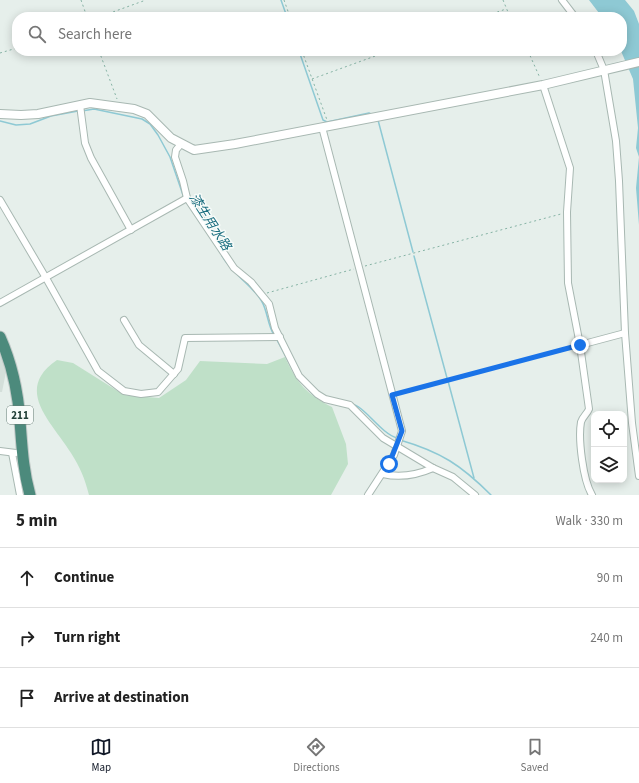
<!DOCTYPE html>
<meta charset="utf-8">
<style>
:root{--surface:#fff;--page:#f2f2f2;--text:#222;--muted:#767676;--line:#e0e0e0;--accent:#111827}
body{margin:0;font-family:"Source Sans 3","Noto Sans JP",sans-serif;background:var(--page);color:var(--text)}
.controls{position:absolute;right:12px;bottom:12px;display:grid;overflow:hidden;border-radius:8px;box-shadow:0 2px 10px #0003}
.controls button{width:36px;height:36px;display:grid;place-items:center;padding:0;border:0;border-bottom:1px solid var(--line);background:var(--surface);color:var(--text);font:20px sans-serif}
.stop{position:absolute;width:12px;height:12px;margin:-9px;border:3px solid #1a73e8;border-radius:50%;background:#fff}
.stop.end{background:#1a73e8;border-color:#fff;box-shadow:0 1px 4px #0008}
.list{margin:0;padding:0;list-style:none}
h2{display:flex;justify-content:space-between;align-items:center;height:52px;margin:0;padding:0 16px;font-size:17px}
h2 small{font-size:13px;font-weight:400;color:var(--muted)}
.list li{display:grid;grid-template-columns:26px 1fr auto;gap:12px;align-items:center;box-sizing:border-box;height:60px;padding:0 16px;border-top:1px solid var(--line)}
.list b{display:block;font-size:15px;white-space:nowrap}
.list em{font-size:13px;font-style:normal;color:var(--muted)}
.icon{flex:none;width:22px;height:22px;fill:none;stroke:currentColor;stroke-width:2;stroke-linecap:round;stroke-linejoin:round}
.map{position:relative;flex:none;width:639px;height:495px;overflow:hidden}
.search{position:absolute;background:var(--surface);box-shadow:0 2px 10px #0003;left:12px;right:12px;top:12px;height:44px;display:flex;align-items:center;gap:10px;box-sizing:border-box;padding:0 14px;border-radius:16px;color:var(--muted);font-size:15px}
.sheet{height:232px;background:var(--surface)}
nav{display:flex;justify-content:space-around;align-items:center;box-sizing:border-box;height:56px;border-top:1px solid var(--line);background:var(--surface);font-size:11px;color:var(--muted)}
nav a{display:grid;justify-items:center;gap:2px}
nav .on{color:var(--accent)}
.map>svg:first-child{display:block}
.built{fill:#d4dfda}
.green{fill:#bfe0c8}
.water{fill:#8ec9d4}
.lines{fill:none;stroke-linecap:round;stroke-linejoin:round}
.stream{stroke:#8ec9d4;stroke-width:1.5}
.minor-casing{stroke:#a8b8b2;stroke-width:8}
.tertiary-casing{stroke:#a8b8b2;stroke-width:10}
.trunk-casing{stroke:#c2cac8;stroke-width:13}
.path{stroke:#86b3a5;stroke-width:1;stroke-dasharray:2 3;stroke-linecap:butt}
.minor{stroke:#fff;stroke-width:6}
.tertiary{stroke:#fff;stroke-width:8}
.trunk{stroke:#4c8a7c;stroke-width:11}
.route{stroke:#1a73e8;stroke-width:5}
.labels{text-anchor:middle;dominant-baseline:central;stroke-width:3;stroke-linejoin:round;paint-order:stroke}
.shield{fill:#f7fbf9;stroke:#637a73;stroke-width:1}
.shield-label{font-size:11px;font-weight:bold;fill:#24423a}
.water-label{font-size:13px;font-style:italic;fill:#1c6f80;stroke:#f7fbf9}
</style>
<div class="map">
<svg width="639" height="495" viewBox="0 0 639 495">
<rect width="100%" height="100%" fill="#e6efeb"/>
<!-- built -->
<polygon class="built" points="0,349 7,367 2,392 0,392"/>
<!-- green -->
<path class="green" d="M285 357C296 382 307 395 332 407L346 444 348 464 331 495H89C85 479 80 467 71 453 52 422 13 390 57 360L73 363 124 395 159 398 186 380 200 361 267 364Z"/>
<!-- water -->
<polygon class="water" points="589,0 625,0 634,11 639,24 639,225 636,188 639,157 636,148 638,128 633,79 621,51 622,17 602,17"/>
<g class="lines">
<!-- stream -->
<g class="stream">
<polyline points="281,0 287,17"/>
<polyline points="299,51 323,120 327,122 369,113 371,114"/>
<polyline points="82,111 94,109 142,119 150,124 158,135 170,157 184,198"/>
<polyline points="378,120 413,252"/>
<polyline points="0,121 16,125 30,124 51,116 78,111"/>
<path d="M222 256C232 274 250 283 261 300 268 311 267 324 274 335"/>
<polyline points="414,256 447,378"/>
<polyline points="277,340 293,370"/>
<polyline points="448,381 474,478"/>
<polyline points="310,391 316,397"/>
<polyline points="330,403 342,406"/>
<path d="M351 404C364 405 380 433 397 438"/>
<path d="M400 440C441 452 461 465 491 495"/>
</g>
<!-- minor casing -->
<g class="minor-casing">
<g id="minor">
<polyline points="562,0 575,17"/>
<polyline points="596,51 604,70 616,141 619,181 625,333 632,423 639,476"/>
<path d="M543 85 570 168 567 212 568 283 580 345 589 409C587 414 583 416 581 422 578 439 583 480 592 495"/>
<polyline points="80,105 85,143 91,158 131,230"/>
<polyline points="322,127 402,431 394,455 368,495"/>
<polyline points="181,144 176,150 175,157 183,181 187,198 234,268 251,282 269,304 275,328 299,376 317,394 325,399 350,405 383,438 433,468 453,477 475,495"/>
<polyline points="0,200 46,278 98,371 124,391 141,394 158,392 178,369 185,338 280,337"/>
<polyline points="0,303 187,198"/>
<polyline points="124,320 139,345 174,374"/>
<polyline points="580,345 625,333"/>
<polyline points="0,451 16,453"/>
<polyline points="12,453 20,495"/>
<path d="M383 474C400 478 417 475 433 468"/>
</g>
</g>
<!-- tertiary casing -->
<g class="tertiary-casing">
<polyline id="tertiary" points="0,114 21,115 38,114 90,103 134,109 147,114 171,138 194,150 235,144 543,85 639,62"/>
</g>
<!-- trunk casing -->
<g class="trunk-casing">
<path id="trunk" d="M0 337C12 364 18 392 20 421 22 447 23 470 30 495"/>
</g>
<!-- path -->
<g class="path">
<polyline points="81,0 87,17"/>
<polyline points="284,0 290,17"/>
<polyline points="503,0 510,17"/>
<polyline points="99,17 146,0"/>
<polyline points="483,17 506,9"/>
<polyline points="99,51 117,99"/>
<polyline points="302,51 327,120"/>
<polyline points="528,51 540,78"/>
<polyline points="0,53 17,48"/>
<polyline points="312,79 389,51"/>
<polyline points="365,266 561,214"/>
<polyline points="267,293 354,269"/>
<polyline points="398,393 575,346"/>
</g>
<!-- minor -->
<use href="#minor" class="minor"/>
<!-- tertiary -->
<use href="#tertiary" class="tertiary"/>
<!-- trunk -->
<use href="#trunk" class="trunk"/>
</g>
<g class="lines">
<!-- route -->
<polyline class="route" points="389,464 402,431 392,395 580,345"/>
</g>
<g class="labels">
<!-- shield labels -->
<rect class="shield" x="7" y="406" width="26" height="18" rx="3"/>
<g class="shield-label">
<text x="20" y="415">211</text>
</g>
<!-- water labels -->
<g class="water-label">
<text transform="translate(210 222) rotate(57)">漆生用水路</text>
</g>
</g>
</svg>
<div class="controls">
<button><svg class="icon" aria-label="locate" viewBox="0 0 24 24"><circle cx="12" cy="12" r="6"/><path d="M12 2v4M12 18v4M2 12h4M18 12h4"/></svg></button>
<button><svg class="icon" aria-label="layers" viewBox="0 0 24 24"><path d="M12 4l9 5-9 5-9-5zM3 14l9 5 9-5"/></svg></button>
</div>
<div class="stop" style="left:389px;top:464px"></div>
<div class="stop end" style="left:580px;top:345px"></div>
<div class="search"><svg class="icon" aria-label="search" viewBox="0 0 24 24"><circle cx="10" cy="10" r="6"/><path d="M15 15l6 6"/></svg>Search here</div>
</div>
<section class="sheet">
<h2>5 min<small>Walk · 330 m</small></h2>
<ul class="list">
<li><svg class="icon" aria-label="ahead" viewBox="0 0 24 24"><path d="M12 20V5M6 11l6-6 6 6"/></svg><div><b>Continue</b></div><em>90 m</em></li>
<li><svg class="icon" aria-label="right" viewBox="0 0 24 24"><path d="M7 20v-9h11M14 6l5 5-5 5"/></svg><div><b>Turn right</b></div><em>240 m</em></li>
<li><svg class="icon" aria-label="arrive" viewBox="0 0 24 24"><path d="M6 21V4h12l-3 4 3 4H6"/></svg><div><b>Arrive at destination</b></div></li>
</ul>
</section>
<nav>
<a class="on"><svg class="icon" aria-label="map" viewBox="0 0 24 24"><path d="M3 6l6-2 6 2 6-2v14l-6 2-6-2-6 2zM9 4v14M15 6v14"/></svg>Map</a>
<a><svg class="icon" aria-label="directions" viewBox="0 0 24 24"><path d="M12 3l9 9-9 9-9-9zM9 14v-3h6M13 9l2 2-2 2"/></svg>Directions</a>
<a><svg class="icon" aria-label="saved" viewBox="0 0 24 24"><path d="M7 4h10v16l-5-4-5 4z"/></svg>Saved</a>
</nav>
